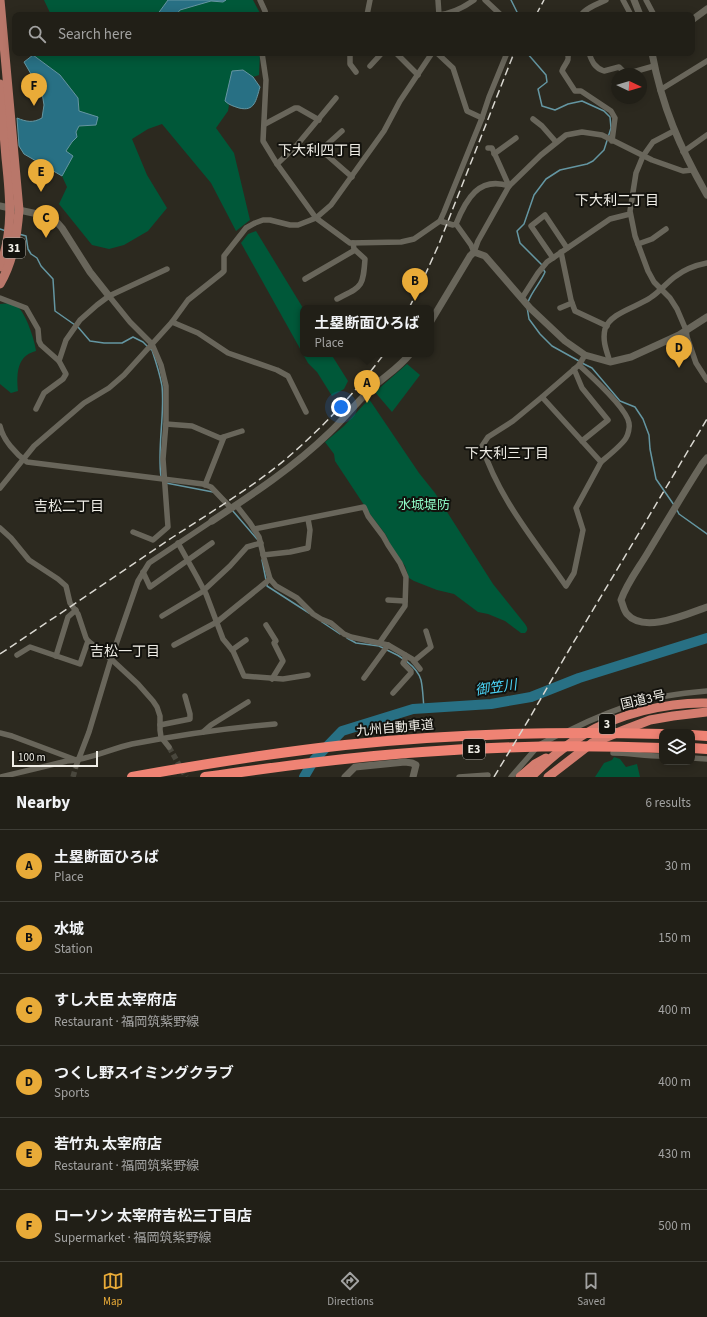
<!DOCTYPE html>
<meta charset="utf-8">
<style>
:root{--surface:#211f17;--page:#292720;--text:#f1f3f6;--muted:#a2a2a1;--line:#3e3d36;--accent:#e9ab38}
body{margin:0;font-family:"Source Sans 3","Noto Sans JP",sans-serif;background:var(--page);color:var(--text)}
.controls{position:absolute;right:12px;bottom:12px;display:grid;overflow:hidden;border-radius:8px;box-shadow:0 2px 10px #0003}
.controls button{width:36px;height:36px;display:grid;place-items:center;padding:0;border:0;border-bottom:1px solid var(--line);background:var(--surface);color:var(--text);font:20px sans-serif}
.compass{position:absolute;left:611px;top:68px;width:36px;height:36px;border-radius:50%;background:var(--surface);box-shadow:0 2px 10px #0003;rotate:94deg}
.scale{position:absolute;left:12px;bottom:10px;width:86px;box-sizing:border-box;padding-left:4px;border:2px solid #f0eee7;border-top:0;font-size:11px;line-height:14px;white-space:nowrap;color:#f0eee7;-webkit-text-stroke:3px #13120d;paint-order:stroke}
.you{position:absolute;left:341px;top:407px;width:14px;height:14px;margin:-10px;border:3px solid #fff;border-radius:50%;background:#1a73e8;box-shadow:0 0 0 6px #1a73e833}
.badge{display:grid;place-items:center;width:26px;height:26px;border-radius:50%;background:var(--accent);color:#111;font-size:13px;font-weight:700}
.pin{position:absolute;translate:-50% -33px;filter:drop-shadow(0 1px 2px #0008)}
.pin::after{content:'';position:absolute;top:21px;width:14px;height:12px;background:inherit;clip-path:polygon(0 0,100% 0,50% 100%)}
.popup{position:absolute;left:300px;top:305px;width:134px;height:52px;box-sizing:border-box;display:grid;place-content:center;border-radius:8px;background:var(--surface);filter:drop-shadow(0 1px 3px #0005);font-size:13px;white-space:nowrap;color:var(--muted)}
.popup b{font-size:15px;color:var(--text)}
.popup::after{content:'';position:absolute;left:50%;top:100%;margin-left:-8px;border:8px solid transparent;border-top-color:var(--surface)}
.list{margin:0;padding:0;list-style:none}
h2{display:flex;justify-content:space-between;align-items:center;height:52px;margin:0;padding:0 16px;font-size:17px}
h2 small{font-size:13px;font-weight:400;color:var(--muted)}
.list li{display:grid;grid-template-columns:26px 1fr auto;gap:12px;align-items:center;box-sizing:border-box;height:72px;padding:0 16px;border-top:1px solid var(--line)}
.list b{display:block;font-size:15px;white-space:nowrap}
.list p{margin:0;font-size:13px;white-space:nowrap;color:var(--muted)}
.list em{font-size:13px;font-style:normal;color:var(--muted)}
.icon{flex:none;width:22px;height:22px;fill:none;stroke:currentColor;stroke-width:2;stroke-linecap:round;stroke-linejoin:round}
.map{position:relative;flex:none;width:707px;height:777px;overflow:hidden}
.search{position:absolute;background:var(--surface);box-shadow:0 2px 10px #0003;left:12px;right:12px;top:12px;height:44px;display:flex;align-items:center;gap:10px;box-sizing:border-box;padding:0 14px;border-radius:8px;color:var(--muted);font-size:15px}
.sheet{height:484px;background:var(--surface)}
nav{display:flex;justify-content:space-around;align-items:center;box-sizing:border-box;height:56px;border-top:1px solid var(--line);background:var(--surface);font-size:11px;color:var(--muted)}
nav a{display:grid;justify-items:center;gap:2px}
nav .on{color:var(--accent)}
.map>svg:first-child{display:block}
.green{fill:#005839}
.water{fill:#287084;stroke:#6496a2}
.lines{fill:none;stroke-linecap:round;stroke-linejoin:round}
.stream{stroke:#6496a2;stroke-width:1.5}
.river{stroke:#287084;stroke-width:10}
.minor-tunnel{stroke:#49473d;stroke-width:5.5;stroke-dasharray:5.5 3;stroke-linecap:butt}
.minor{stroke:#69665b;stroke-width:5.5}
.tertiary{stroke:#69665b;stroke-width:7}
.primary{stroke:#b9776a;stroke-width:9}
.trunk{stroke:#d47d6f;stroke-width:9}
.motorway{stroke:#ef8374;stroke-width:10}
.rail{stroke:#dad8d1;stroke-width:1.5;stroke-dasharray:8 4;stroke-linecap:butt}
.labels{text-anchor:middle;dominant-baseline:central;stroke-width:4;stroke-linejoin:round;paint-order:stroke}
.shield{fill:#13120d;stroke:#aeaca6;stroke-width:1}
.shield-label{font-size:12px;font-weight:bold;fill:#f0eee7}
.park-label{font-size:13px;fill:#8efac5;stroke:#13120d}
.street-label{font-size:13px;fill:#f0eee7;stroke:#13120d}
.neighbourhood-label{font-size:14px;fill:#f0eee7;stroke:#13120d}
.water-label{font-size:14px;font-style:italic;fill:#4bd4f7;stroke:#13120d}
</style>
<div class="map">
<svg width="707" height="777" viewBox="0 0 707 777">
<rect width="100%" height="100%" fill="#2c291f"/>
<!-- green -->
<g class="green">
<polygon points="44,0 168,0 157,15 51,15"/>
<polygon points="226,0 253,0 261,15 176,15 180,10 211,1 223,2"/>
<polygon points="36,53 260,53 259,75 253,77 243,70 232,71 225,101 229,105 228,111 216,128 234,153 250,220 236,231 211,183 162,124 148,129 132,139 147,175 167,208 148,231 124,245 109,249 92,245 59,204 67,187 62,176 72,156 66,151 72,142 77,137 76,132 79,126 96,125 79,111 78,98 60,75 33,55"/>
<polygon points="256,231 303,308 303,354 241,243 248,234"/>
<path d="M0 304C6 303 14 303 18 307 26 314 35 341 36 351 33 352 29 353 27 355 16 363 17 379 18 391L11 393 0 384Z"/>
<polygon points="303,354 331,354 348,381 344,389 332,396 317,372 308,363"/>
<polygon points="407,364 420,375 392,412 375,392"/>
<path d="M369 399 419 473 435 493 493 584 525 624C528 628 528 630 525 633H521L505 621 488 614 478 612 454 594 437 590 414 581 409 578 405 566 391 546 386 535 370 514 335 461 334 454 325 442 344 426Z"/>
<polygon points="614,757 620,759 626,767 637,764 640,777 595,777 604,763 612,760"/>
</g>
<!-- water -->
<g class="water">
<polygon points="168,0 226,0 223,2 211,1 180,10 176,15 157,15"/>
<path d="M33 55 60 75 78 98 79 111 98 117 96 125 79 126 76 132 77 137 72 142 66 151 73 156 62 176 24 154 19 146 17 118C27 122 33 123 42 118L44 105 42 93 24 62Z"/>
<path d="M243 70 253 77 260 87C256 100 255 112 239 108 233 106 229 105 225 101L232 71Z"/>
</g>
<g class="lines">
<!-- stream -->
<g class="stream">
<polyline points="511,0 517,12 517,15"/>
<polyline points="527,53 546,75 547,82 538,89 542,106 555,110 568,104 582,101 604,111 610,117 611,128 604,150 593,161 587,164 560,170 546,179 534,195 524,224 517,231 520,243 542,265"/>
<polyline points="0,229 6,231"/>
<polyline points="19,234 26,236 28,249 31,254 37,258 41,266 53,279 55,311 75,325"/>
<path d="M528 302C532 291 541 282 545 272L543 269"/>
<polyline points="527,307 529,319 540,334 552,346 579,361"/>
<polyline points="78,327 90,341 104,343 122,343 133,337 143,342 147,346"/>
<path d="M150 349 152 350C156 362 160 374 162 386 165 416 157 447 161 477"/>
<polyline points="582,363 592,368 620,401 635,407 643,419 649,435 650,449 656,479 674,505"/>
<polyline points="166,483 213,492"/>
<polyline points="232,510 257,539"/>
<polyline points="677,510 679,514 707,534"/>
<polyline points="262,560 266,580"/>
<polyline points="267,583 267,586 309,613"/>
<polyline points="322,622 340,634"/>
<polyline points="347,638 356,643 379,646 383,648"/>
<path d="M387 650C399 655 417 666 421 680 423 689 423 699 424 708"/>
</g>
<!-- river -->
<polyline class="river" points="304,777 314,760 342,731 413,709 491,704 531,697 579,678 707,638"/>
<!-- minor-tunnel -->
<g class="minor-tunnel">
<polyline points="169,747 186,777"/>
<polyline points="73,777 76,766"/>
</g>
<!-- minor -->
<g class="minor">
<polyline points="260,0 265,11 266,15"/>
<polyline points="438,0 439,15"/>
<polyline points="485,0 501,15"/>
<polyline points="623,0 631,15"/>
<polyline points="646,0 654,15"/>
<polyline points="367,15 370,0"/>
<path d="M439 15C453 13 463 8 474 0"/>
<path d="M581 15C586 8 597 4 606 0"/>
<polyline points="262,53 266,80 263,141 277,164 316,218 350,243 401,242 414,239 440,221 444,212 482,118 467,111 453,68 437,53"/>
<polyline points="350,53 350,64 356,72"/>
<polyline points="396,53 418,75"/>
<path d="M567 53C571 61 564 64 562 71L575 91H581L611 111 615 118 612 141"/>
<path d="M589 53C592 62 595 68 604 71L619 67 626 74 654 66"/>
<polyline points="370,66 382,53"/>
<polyline points="614,85 617,83"/>
<polyline points="660,90 707,61"/>
<polyline points="482,118 489,97 507,53"/>
<polyline points="533,119 542,126 556,142"/>
<polyline points="265,124 295,108 298,108 319,120"/>
<polyline points="342,131 321,150 352,177"/>
<polyline points="674,131 653,142 643,156 636,173 630,211 635,236 648,271 654,282 670,298 677,309 686,330 687,337 696,363 707,380"/>
<polyline points="488,148 492,148 509,186"/>
<polyline points="683,152 707,135"/>
<polyline points="494,154 516,138"/>
<polyline points="277,164 297,145 336,98"/>
<polyline points="440,221 453,225 456,224 471,245 474,252"/>
<path d="M456 224C466 199 479 176 509 186"/>
<polyline points="638,244 652,239 666,229"/>
<polyline points="474,252 478,241 509,186 541,155 566,135 582,132 602,135 652,160 683,171 692,170"/>
<polyline points="561,252 571,300 575,311 607,326"/>
<polyline points="553,258 531,226 545,215 567,248"/>
<polyline points="305,279 355,250"/>
<polyline points="109,296 130,322 152,344 161,365 166,386 166,423 163,459 168,527 153,540 133,532"/>
<polyline points="0,298 26,308 38,329 39,341 41,345 59,361"/>
<polyline points="522,298 538,273 547,262 610,219 630,214"/>
<path d="M337 299C362 286 363 288 365 259L354 249 353 243"/>
<polyline points="560,308 572,303"/>
<polyline points="172,322 198,333 228,353 277,370 288,376 306,412"/>
<path d="M610 362C607 352 602 341 605 329 610 313 637 307 650 298 660 292 667 282 676 276 684 270 697 265 707 263"/>
<path d="M579 365C590 375 627 409 629 423 630 427 628 435 626 438 622 445 608 456 601 462"/>
<polyline points="574,369 582,388 608,420 582,441"/>
<path d="M542 397 601 462 576 508 583 530 574 573 566 586C535 541 499 499 482 446L488 437 513 421 542 397 579 365 585 355"/>
<polyline points="36,409 44,393 63,379 66,374 59,361 66,340 80,320 97,305 109,296 167,269"/>
<polyline points="166,424 192,426 220,438 242,431"/>
<path d="M0 426C3 440 16 454 27 462L203 484 211 487 231 508"/>
<polyline points="205,485 224,437"/>
<polyline points="0,488 34,446 84,403 109,388 124,375 172,322 188,300 222,273 224,271 224,256 246,228 255,223 263,220 270,220 290,225 298,225 316,218 331,205 384,131 400,101 432,53"/>
<polyline points="236,505 250,523 259,537 264,558 270,579 276,586 297,598 313,614 321,619 331,623 344,634 351,637 388,645 412,659 420,669"/>
<polyline points="0,528 11,538 29,560 58,579 66,586 70,603 78,614 86,638 88,641 111,659 138,684 153,701 157,707 160,716 160,730 161,737 169,747"/>
<polyline points="254,529 364,507 368,516 383,536 388,545 400,563 406,577 405,606 380,642"/>
<polyline points="178,543 197,577 206,594 223,639 233,651 244,676 283,679 308,675"/>
<polyline points="263,555 290,552 308,548 310,530 308,519"/>
<polyline points="143,572 150,587 212,543"/>
<polyline points="388,600 405,601"/>
<polyline points="162,616 202,592 230,566 247,547 261,543"/>
<polyline points="266,625 276,641 274,643 283,661 272,679"/>
<polyline points="174,645 217,622 270,579"/>
<polyline points="232,650 246,640"/>
<polyline points="17,655 30,647 80,664 88,641"/>
<polyline points="56,656 68,617 76,610"/>
<polyline points="414,661 431,647 426,631"/>
<polyline points="364,678 388,645"/>
<polyline points="393,693 411,673 411,671 403,663 405,660 405,655"/>
<polyline points="160,725 190,719 190,714 185,696"/>
<path d="M568 731C590 720 619 708 643 701 663 695 686 693 707 691"/>
<polyline points="203,732 211,725 248,702"/>
<polyline points="0,733 12,736 76,760"/>
<path d="M613 753C629 753 645 756 662 756"/>
<polyline points="692,758 707,759"/>
<polyline points="76,766 89,732 111,659 138,581 149,563 212,521"/>
<path d="M1 777 67 761C89 760 110 749 132 744 179 735 227 728 275 724"/>
<polyline points="459,777 488,775"/>
<polyline points="511,777 539,745 558,735"/>
</g>
<!-- tertiary -->
<g class="tertiary">
<polyline points="634,0 640,15"/>
<polyline points="692,20 707,9"/>
<path d="M652 53C662 107 680 148 707 195"/>
<polyline points="0,206 47,216 55,220 62,228 90,272 109,296"/>
<polyline points="431,321 470,256 474,252 485,256 530,308 565,341 585,355 610,362 631,357 679,335 707,317"/>
<path d="M707 458 702 464C683 494 665 524 647 554 638 569 627 583 621 600 623 605 624 611 627 614 644 634 687 614 707 607"/>
<path d="M212 521C253 494 294 467 329 433 343 420 355 404 369 391 382 378 398 369 410 354"/>
<polyline points="345,777 355,767 405,762 412,763 416,765 413,777"/>
</g>
<!-- primary -->
<g class="primary">
<path d="M0 84C2 109 4 133 6 158 10 196 14 229 0 267"/>
<path d="M0 284C13 262 17 236 19 210L0 0"/>
</g>
<!-- trunk -->
<g class="trunk">
<polyline points="520,777 535,764 546,758"/>
<path d="M531 777C547 761 564 746 583 735 618 714 667 702 707 703"/>
<polyline points="548,777 592,743 624,730 650,720 673,716 707,712"/>
</g>
<!-- motorway -->
<g class="motorway">
<polyline points="692,735 707,736"/>
<polyline points="692,748 707,749"/>
<path d="M132 777C203 764 273 753 345 745 450 734 556 731 662 734"/>
<path d="M205 777C277 767 349 757 422 752 502 746 582 745 662 748"/>
</g>
<!-- rail -->
<g class="rail">
<polyline points="536,15 544,0"/>
<polyline points="409,308 421,284 439,244 514,53"/>
<path d="M0 654C58 615 116 576 173 537 214 510 258 484 294 452 328 422 357 390 384 354"/>
<polyline points="494,777 529,719 569,650 707,419"/>
</g>
</g>
<g class="labels">
<!-- shield labels -->
<g class="shield">
<rect x="3" y="238" width="22" height="20" rx="3"/>
<rect x="599" y="714" width="16" height="20" rx="3"/>
<rect x="463" y="739" width="22" height="20" rx="3"/>
</g>
<g class="shield-label">
<text x="14" y="248">31</text>
<text x="607" y="724">3</text>
<text x="474" y="749">E3</text>
</g>
<!-- park labels -->
<g class="park-label">
<text x="424" y="505">水城堤防</text>
</g>
<!-- street labels -->
<g class="street-label">
<text transform="translate(643 700) rotate(-13)">国道3号</text>
<text transform="translate(395 728) rotate(-5)">九州自動車道</text>
</g>
<!-- neighbourhood labels -->
<g class="neighbourhood-label">
<text x="320" y="151">下大利四丁目</text>
<text x="617" y="201">下大利二丁目</text>
<text x="507" y="454">下大利三丁目</text>
<text x="69" y="507">吉松二丁目</text>
<text x="125" y="652">吉松一丁目</text>
</g>
<!-- water labels -->
<g class="water-label">
<text transform="translate(496 688) rotate(-8)">御笠川</text>
</g>
</g>
</svg>
<div class="controls">
<button><svg class="icon" aria-label="layers" viewBox="0 0 24 24"><path d="M12 4l9 5-9 5-9-5zM3 14l9 5 9-5"/></svg></button>
</div>
<svg class="compass" viewBox="-18 -18 36 36"><path d="M0-13l5 13h-10z" fill="#e53935"/><path d="M0 13l5-13h-10z" fill="#a2a2a1"/></svg>
<div class="scale">100 m</div>
<div class="you"></div>
<div class="pin badge" style="left:367px;top:403px">A</div>
<div class="popup"><b>土塁断面ひろば</b>Place</div>
<div class="pin badge" style="left:415px;top:301px">B</div>
<div class="pin badge" style="left:46px;top:238px">C</div>
<div class="pin badge" style="left:679px;top:368px">D</div>
<div class="pin badge" style="left:41px;top:192px">E</div>
<div class="pin badge" style="left:34px;top:106px">F</div>
<div class="search"><svg class="icon" aria-label="search" viewBox="0 0 24 24"><circle cx="10" cy="10" r="6"/><path d="M15 15l6 6"/></svg>Search here</div>
</div>
<section class="sheet">
<h2>Nearby<small>6 results</small></h2>
<ul class="list">
<li><span class="badge">A</span><div><b>土塁断面ひろば</b><p>Place</p></div><em>30 m</em></li>
<li><span class="badge">B</span><div><b>水城</b><p>Station</p></div><em>150 m</em></li>
<li><span class="badge">C</span><div><b>すし大臣 太宰府店</b><p>Restaurant · 福岡筑紫野線</p></div><em>400 m</em></li>
<li><span class="badge">D</span><div><b>つくし野スイミングクラブ</b><p>Sports</p></div><em>400 m</em></li>
<li><span class="badge">E</span><div><b>若竹丸 太宰府店</b><p>Restaurant · 福岡筑紫野線</p></div><em>430 m</em></li>
<li><span class="badge">F</span><div><b>ローソン 太宰府吉松三丁目店</b><p>Supermarket · 福岡筑紫野線</p></div><em>500 m</em></li>
</ul>
</section>
<nav>
<a class="on"><svg class="icon" aria-label="map" viewBox="0 0 24 24"><path d="M3 6l6-2 6 2 6-2v14l-6 2-6-2-6 2zM9 4v14M15 6v14"/></svg>Map</a>
<a><svg class="icon" aria-label="directions" viewBox="0 0 24 24"><path d="M12 3l9 9-9 9-9-9zM9 14v-3h6M13 9l2 2-2 2"/></svg>Directions</a>
<a><svg class="icon" aria-label="saved" viewBox="0 0 24 24"><path d="M7 4h10v16l-5-4-5 4z"/></svg>Saved</a>
</nav>
